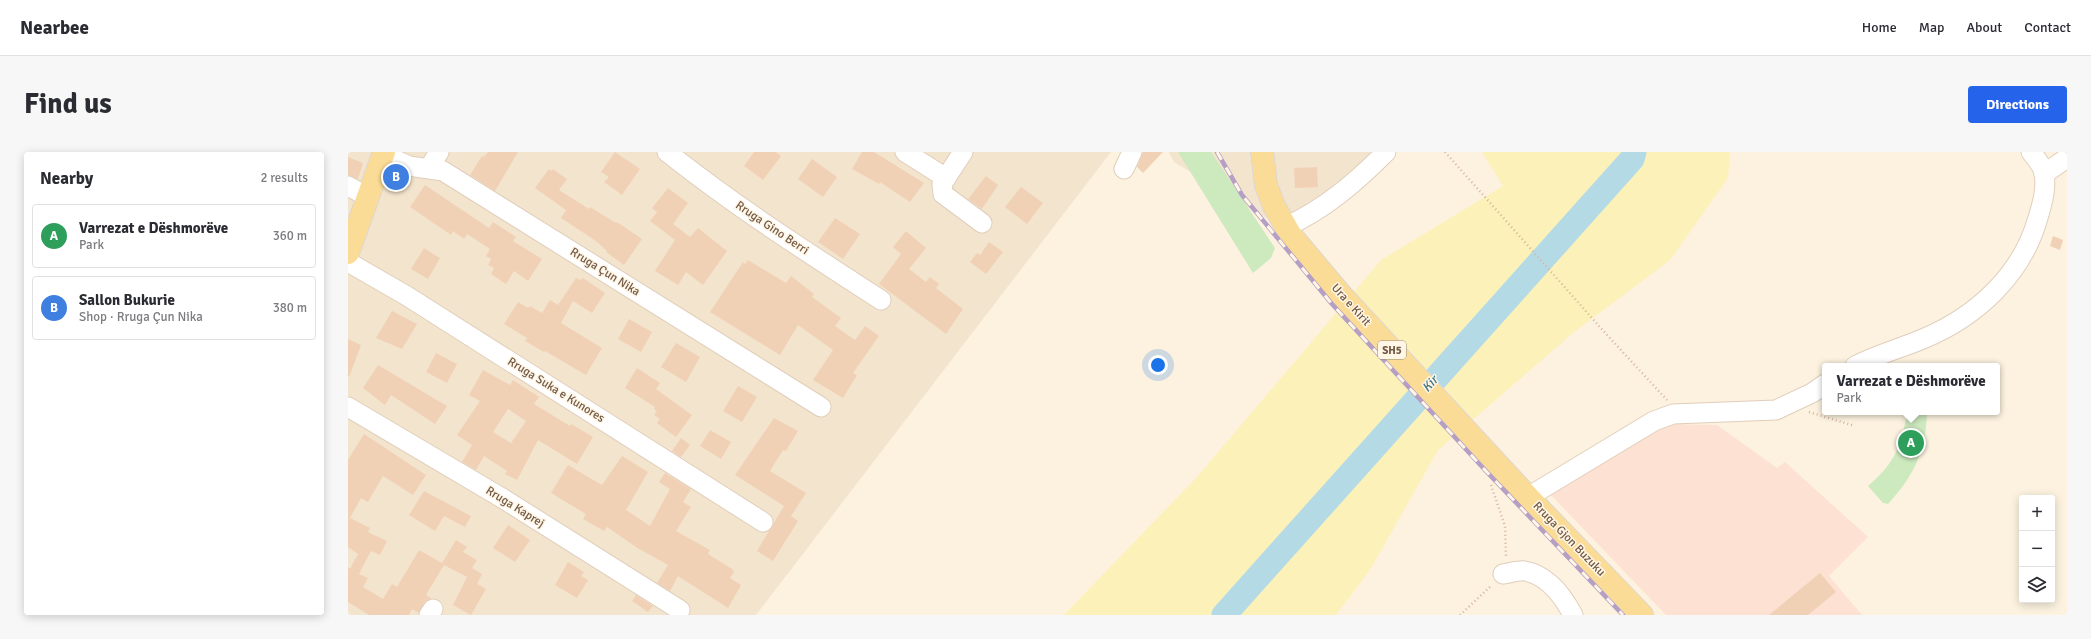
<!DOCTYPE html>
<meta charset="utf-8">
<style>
:root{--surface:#fff;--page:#f7f7f7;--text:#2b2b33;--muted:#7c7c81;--line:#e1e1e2;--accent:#2563eb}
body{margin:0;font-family:Signika,sans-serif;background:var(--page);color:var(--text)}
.controls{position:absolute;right:12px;bottom:12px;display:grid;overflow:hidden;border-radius:4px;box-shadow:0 2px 10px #0003}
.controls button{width:36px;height:36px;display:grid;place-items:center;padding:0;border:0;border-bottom:1px solid var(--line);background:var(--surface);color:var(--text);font:20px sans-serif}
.you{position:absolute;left:810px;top:213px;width:14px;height:14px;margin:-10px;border:3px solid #fff;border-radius:50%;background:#1a73e8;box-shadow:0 0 0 6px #1a73e833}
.badge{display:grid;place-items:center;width:26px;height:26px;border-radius:50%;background:var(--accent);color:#fff;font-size:13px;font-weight:700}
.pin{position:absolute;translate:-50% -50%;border:2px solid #fff;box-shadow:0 1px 4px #0006}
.popup{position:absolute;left:1474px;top:211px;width:178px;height:52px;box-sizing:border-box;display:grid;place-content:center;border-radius:4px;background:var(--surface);filter:drop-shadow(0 1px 3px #0005);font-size:13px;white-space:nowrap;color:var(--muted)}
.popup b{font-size:15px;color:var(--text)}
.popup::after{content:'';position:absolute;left:50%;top:100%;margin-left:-8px;border:8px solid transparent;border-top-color:var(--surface)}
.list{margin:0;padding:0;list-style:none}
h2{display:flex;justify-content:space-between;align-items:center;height:52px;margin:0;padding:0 16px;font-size:17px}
h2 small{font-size:13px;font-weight:400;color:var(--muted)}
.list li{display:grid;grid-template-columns:26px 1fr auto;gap:12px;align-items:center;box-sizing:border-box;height:64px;margin:0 8px 8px;padding:0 8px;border:1px solid var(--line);border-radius:4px}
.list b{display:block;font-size:15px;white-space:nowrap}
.list p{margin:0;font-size:13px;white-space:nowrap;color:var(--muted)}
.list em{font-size:13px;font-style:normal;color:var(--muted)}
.icon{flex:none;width:22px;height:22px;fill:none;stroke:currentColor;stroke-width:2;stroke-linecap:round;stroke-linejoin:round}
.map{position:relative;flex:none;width:1719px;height:463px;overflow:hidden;border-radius:4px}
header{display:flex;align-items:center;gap:24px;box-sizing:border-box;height:56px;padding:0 20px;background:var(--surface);border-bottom:1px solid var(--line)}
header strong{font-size:19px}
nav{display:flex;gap:22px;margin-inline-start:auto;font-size:14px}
.intro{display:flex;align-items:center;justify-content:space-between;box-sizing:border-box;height:96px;padding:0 24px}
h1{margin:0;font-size:28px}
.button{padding:10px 18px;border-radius:4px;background:var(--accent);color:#fff;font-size:14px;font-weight:700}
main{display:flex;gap:24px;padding:0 24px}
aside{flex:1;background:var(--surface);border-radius:4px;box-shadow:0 2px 10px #0003}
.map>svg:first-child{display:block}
.residential{fill:#f3e4cd}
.commercial{fill:#fde1d2}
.green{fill:#cde9be}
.sand{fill:#fcf1b9}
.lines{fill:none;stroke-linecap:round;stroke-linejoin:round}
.river{stroke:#b4dbe5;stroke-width:25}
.building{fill:#f1d1b6;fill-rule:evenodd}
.minor-casing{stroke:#e0cebb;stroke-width:21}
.major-casing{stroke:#ddd7d3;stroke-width:24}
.path{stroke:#d5b59a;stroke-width:2.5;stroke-dasharray:1 3;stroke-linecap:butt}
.minor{stroke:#fff;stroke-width:19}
.major{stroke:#fbdc96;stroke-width:22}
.rail-casing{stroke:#b59fc4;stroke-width:4.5}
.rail{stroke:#fff6e5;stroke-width:3;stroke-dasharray:9;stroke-linecap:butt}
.labels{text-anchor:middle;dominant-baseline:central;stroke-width:3;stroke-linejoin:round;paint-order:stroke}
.shield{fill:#fff6e5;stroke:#9c8876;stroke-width:1}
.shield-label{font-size:11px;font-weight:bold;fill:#725947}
.street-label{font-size:12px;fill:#725947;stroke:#fff6e5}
.water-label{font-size:13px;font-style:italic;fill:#417685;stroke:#fff6e5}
</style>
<header>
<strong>Nearbee</strong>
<nav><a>Home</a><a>Map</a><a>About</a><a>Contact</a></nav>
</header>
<div class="intro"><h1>Find us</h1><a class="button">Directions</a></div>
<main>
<aside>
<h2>Nearby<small>2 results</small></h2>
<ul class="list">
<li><span class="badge" style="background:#2e9e5b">A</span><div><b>Varrezat e Dëshmorëve</b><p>Park</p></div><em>360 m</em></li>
<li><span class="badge" style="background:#3f7fe0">B</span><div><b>Sallon Bukurie</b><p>Shop · Rruga Çun Nika</p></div><em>380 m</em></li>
</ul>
</aside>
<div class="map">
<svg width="1719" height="463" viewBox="0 0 1719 463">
<rect width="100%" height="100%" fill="#fcf2df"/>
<!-- residential -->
<g class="residential">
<polygon points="0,0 763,0 408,463 0,463"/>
<polygon points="821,0 1034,0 968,59 926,71 826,10"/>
</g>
<!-- commercial -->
<polygon class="commercial" points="1316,272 1369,273 1429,316 1437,310 1520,385 1481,424 1514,463 1318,463 1203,343"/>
<!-- green -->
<g class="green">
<polygon points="830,0 863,0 927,96 923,106 905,121"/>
<path d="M1559 260H1579C1578 299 1566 324 1540 352L1535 351 1520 334C1546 312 1554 294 1559 260Z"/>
</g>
<!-- sand -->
<polygon class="sand" points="1134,0 1382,0 1380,26 1322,108 1226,180 1090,298 1022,418 988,463 716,463 849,325 1033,108 1155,34"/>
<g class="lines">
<!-- river -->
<polyline class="river" points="876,463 1284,7 1286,0"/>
</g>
<!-- building -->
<g class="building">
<polygon points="140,0 170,0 147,39 122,23 134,4 136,5"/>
<polygon points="267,0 292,17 274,43 256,30 261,25 253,20"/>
<polygon points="406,0 428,0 433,4 415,28 396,14"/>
<polygon points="514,0 526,0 576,31 562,50 532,30 531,32 504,17"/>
<polygon points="795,0 815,0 795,21 789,15"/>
<polygon points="0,5 15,11 10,27 0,23"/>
<polygon points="464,7 489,25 475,45 450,27"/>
<polygon points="969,15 970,35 947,36 946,16"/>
<polygon points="201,17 203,19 205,17 219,27 211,38 241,57 242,55 268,71 269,70 294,87 276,113 258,100 259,99 248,89 213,66 218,58 187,36"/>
<polygon points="638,24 650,33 634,57 620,47"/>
<polygon points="77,33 141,76 145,70 168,85 165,89 194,107 180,129 166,119 158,132 143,122 146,116 140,113 143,107 138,104 142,97 119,82 116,87 105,79 103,83 62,55"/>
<polygon points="673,35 695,51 679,72 657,55"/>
<polygon points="320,36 340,51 325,72 342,85 350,76 379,99 355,133 338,120 330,133 307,119 327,88 302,69 309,60 304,56"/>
<polygon points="487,66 512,82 495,107 470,90"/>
<polygon points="558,79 578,96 561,117 578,130 582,125 591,132 588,136 615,157 598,182 531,132 553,102 545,95"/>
<polygon points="1705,84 1715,88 1712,98 1702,94"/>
<polygon points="641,90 655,100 638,122 622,110 629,101 632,103"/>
<polygon points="76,96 92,106 80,127 63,117"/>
<polygon points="400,108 438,131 443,124 466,142 464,145 493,166 487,174 507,188 517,174 531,184 505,221 509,223 495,246 465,228 485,198 450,173 432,203 362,160 395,110 397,112"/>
<polygon points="228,126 233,128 235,126 257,141 244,161 225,149 213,171 254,196 238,223 197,199 196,200 177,189 179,186 156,172 170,150 180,156 182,154 194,161 202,148 210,153"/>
<polygon points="44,159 69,172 54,197 28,186"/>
<polygon points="281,167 304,180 293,200 270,187"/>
<polygon points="0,187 13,193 1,225 0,224"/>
<polygon points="328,191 352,205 338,230 313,215"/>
<polygon points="88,201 109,212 99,231 78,220"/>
<polygon points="30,213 99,254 87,272 43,243 37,253 15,236"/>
<polygon points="289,216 312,231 308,237 344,263 328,285 309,271 312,267 306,263 309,259 306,257 307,255 277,236"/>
<path d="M135 218 162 233 165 228 191 245 186 252 222 274 223 272 245 285 229 312 190 288 169 328 157 322 159 319 136 304 128 318 114 310 124 293 109 283 132 249 121 243ZM160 257 178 269 163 291 145 280Z"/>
<polygon points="390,234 409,245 394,270 375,259"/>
<polygon points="426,266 450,279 438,299 435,298 422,319 458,341 443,364 450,369 425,409 409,399 436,354 387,323"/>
<polygon points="362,278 383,290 373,307 352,294"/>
<polygon points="16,282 78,323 65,343 35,324 20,350 13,346 2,366 22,376 20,380 39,389 32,403 23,399 11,422 20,426 15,435 35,447 44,432 49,435 71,398 94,411 108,388 119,395 115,400 129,408 124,416 134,422 129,432 138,437 123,463 105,453 119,425 96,413 78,443 83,446 76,451 71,461 64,457 61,463 21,463 0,450 0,415 2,417 10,402 0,395 0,308"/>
<polygon points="333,286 342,293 333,305 324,299"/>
<polygon points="274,304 300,320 278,358 302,374 322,337 311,330 317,321 343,337 335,350 343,355 328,379 362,398 360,402 384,417 386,420 382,426 393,433 380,456 330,424 322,439 309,431 320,413 291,397 259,375 256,379 235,367 238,362 203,341 220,313 254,333"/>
<polygon points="76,339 123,364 117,375 96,364 87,379 61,363"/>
<polygon points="160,373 182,388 167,410 145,396"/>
<polygon points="220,410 236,420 233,424 240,428 229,446 207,433"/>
<polygon points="1472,421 1488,440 1460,463 1421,463"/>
<polygon points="288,443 305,454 300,460 284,449"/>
</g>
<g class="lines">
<!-- minor casing -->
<g class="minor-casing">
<g id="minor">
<path d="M319 0C387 54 460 101 533 148"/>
<polyline points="557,0 598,26"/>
<polyline points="615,0 594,32 595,42 634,71"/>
<polyline points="35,2 61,14 95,19 473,255"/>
<polyline points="81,16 91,0"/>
<polyline points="776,17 784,0"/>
<polyline points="1696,22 1719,6"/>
<polyline points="0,34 20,45"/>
<path d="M937 75C976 58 1008 30 1038 0"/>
<polyline points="0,110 59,144 415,370"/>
<path d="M1507 214C1530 202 1554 196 1577 186 1629 164 1673 123 1689 69 1694 53 1700 33 1695 18 1693 12 1687 5 1683 0"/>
<polyline points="0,255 154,346 332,458"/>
<polyline points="1180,345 1306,269 1325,262 1428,258 1464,241 1477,232"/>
<path d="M1155 422C1162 421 1171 418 1177 419 1199 423 1215 444 1225 463"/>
<polyline points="81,463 85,457"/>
</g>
</g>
<!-- major casing -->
<g class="major-casing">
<g id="major">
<polyline points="914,0 918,33 926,54 942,82 994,144 1180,345 1294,463"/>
<polyline points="0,101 36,0"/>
</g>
</g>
<!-- path -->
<g class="path">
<polyline points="1097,0 1259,183 1319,248"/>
<polyline points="1461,260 1507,274"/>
<polyline points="1143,333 1157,374 1158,405"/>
<polyline points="1112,463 1144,433"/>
</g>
<!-- minor -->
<use href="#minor" class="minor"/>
<!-- major -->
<use href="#major" class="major"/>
<!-- rail casing -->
<g class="rail-casing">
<polyline id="rail" points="869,0 894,43 984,152 1137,318 1275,463"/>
</g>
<!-- rail -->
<use href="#rail" class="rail"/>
</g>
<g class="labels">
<!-- shield labels -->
<rect class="shield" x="1030" y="189" width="28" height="18" rx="3"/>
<g class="shield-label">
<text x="1044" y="198">SH5</text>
</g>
<!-- street labels -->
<g class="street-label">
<text transform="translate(424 76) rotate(34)">Rruga Gino Berri</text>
<text transform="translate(257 120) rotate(32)">Rruga Çun Nika</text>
<text transform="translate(1003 153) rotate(48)">Ura e Kirit</text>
<text transform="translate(208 238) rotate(32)">Rruga Suka e Kunores</text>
<text transform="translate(167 355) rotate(32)">Rruga Kaprej</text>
<text transform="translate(1221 387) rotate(46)">Rruga Gjon Buzuku</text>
</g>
<!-- water labels -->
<g class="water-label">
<text transform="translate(1082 232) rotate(-48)">Kir</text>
</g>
</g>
</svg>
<div class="controls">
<button>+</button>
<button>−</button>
<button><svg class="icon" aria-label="layers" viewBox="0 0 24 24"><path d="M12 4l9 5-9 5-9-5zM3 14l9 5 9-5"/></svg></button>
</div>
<div class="you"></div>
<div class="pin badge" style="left:1563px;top:291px;background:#2e9e5b">A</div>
<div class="popup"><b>Varrezat e Dëshmorëve</b>Park</div>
<div class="pin badge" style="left:48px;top:25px;background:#3f7fe0">B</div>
</div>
</main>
